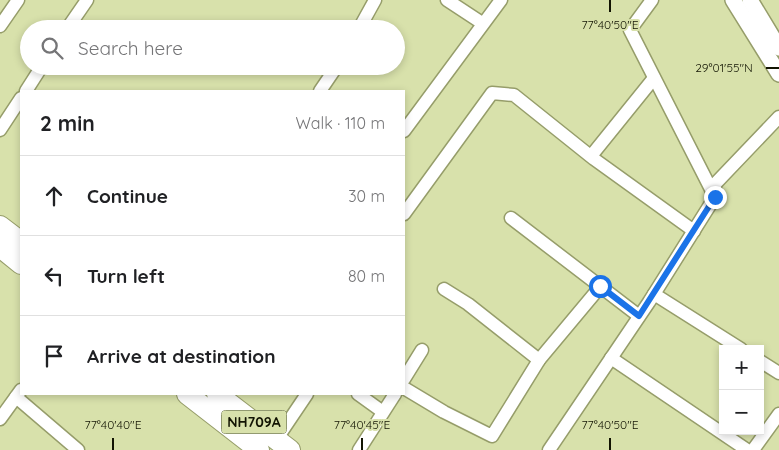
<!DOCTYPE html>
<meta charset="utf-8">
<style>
:root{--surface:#fff;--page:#f2f2f2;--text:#202124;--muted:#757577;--line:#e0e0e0}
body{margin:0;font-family:Quicksand,sans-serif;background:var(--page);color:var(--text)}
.controls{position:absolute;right:15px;bottom:15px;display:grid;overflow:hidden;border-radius:0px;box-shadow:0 2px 8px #0003}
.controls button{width:45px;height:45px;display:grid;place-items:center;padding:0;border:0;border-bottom:1px solid var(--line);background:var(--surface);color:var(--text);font:25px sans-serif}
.stop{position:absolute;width:15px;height:15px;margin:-11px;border:4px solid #1a73e8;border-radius:50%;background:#fff}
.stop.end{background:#1a73e8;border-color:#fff;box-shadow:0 1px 5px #0008}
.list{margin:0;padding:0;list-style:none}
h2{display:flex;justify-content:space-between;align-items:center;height:65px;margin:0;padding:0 20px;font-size:21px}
h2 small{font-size:16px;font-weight:400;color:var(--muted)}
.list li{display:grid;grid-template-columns:32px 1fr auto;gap:15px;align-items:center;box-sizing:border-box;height:80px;padding:0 20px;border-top:1px solid var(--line)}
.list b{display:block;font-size:19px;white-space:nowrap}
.list em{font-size:16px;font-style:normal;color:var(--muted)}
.icon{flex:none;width:28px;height:28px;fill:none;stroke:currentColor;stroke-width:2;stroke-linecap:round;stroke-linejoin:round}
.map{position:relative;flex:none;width:779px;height:450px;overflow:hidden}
.search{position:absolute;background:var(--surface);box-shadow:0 2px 8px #0003;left:20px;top:20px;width:385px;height:55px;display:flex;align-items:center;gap:12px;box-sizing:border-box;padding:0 18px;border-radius:28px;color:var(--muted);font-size:19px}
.panel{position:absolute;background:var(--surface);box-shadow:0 2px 8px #0003;left:20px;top:90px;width:385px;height:305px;border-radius:0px}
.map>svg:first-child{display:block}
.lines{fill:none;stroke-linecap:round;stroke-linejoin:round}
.minor-casing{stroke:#969d6a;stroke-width:15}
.tertiary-casing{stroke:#969d6a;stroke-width:18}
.trunk-casing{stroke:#969d6a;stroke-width:22}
.minor{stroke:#fff;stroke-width:12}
.tertiary{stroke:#fff;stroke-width:15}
.trunk{stroke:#fff;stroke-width:20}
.route{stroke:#1a73e8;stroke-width:6}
.ticks{fill:none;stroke:#121402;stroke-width:2}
.labels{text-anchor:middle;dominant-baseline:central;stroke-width:4;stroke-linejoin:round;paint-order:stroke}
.shield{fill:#d8e1ab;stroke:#4d5235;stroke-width:1}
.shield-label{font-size:14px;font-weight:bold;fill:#121402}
.ticks-label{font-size:12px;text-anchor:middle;fill:#121402;stroke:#d8e1ab;stroke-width:4;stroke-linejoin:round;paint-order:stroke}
</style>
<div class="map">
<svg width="779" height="450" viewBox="0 0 779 450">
<rect width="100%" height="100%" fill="#d8e1ab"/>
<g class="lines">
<!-- minor casing -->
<g class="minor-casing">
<g id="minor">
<polyline points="447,0 482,23"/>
<polyline points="0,26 18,0"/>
<polyline points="67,29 87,0"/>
<polyline points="359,29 375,0"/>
<polyline points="26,91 42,66"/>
<polyline points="320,91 337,66"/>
<polyline points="0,130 21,98"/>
<polyline points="404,131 501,0"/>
<polyline points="591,156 654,78"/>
<polyline points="715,197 715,184 779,117"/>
<polyline points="404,214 492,93 514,95 594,159 694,231"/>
<polyline points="511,218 639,316"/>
<polyline points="444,289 468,304 539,360"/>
<polyline points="654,294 741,349"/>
<polyline points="611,358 747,450"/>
<polyline points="760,361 779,373"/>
<polyline points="404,379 422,350"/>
<polyline points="404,388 444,412 492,436 539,360 600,287"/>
<polyline points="358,394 383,412"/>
<polyline points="16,397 78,450"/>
<polyline points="0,419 21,390"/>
<polyline points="276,440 307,394"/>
<polyline points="359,450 395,394"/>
<polyline points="549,450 649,302 715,197 630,30 652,0"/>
<polyline points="753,450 779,414"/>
</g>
</g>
<!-- tertiary casing -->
<g class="tertiary-casing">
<g id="tertiary">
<polyline points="733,0 779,74"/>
<polyline points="750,0 779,48"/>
</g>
</g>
<!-- trunk casing -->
<g class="trunk-casing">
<g id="trunk">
<polyline points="0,226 21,242"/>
<polyline points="0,247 21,264"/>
<polyline points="187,394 259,450"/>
<polyline points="217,394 290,450"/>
</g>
</g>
<!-- minor -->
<use href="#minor" class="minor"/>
<!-- tertiary -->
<use href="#tertiary" class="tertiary"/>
<!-- trunk -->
<use href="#trunk" class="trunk"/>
</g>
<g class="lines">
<!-- route -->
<polyline class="route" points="600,286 639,316 715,197"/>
</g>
<!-- ticks -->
<path class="ticks" d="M610 0V12M766 68H779M113 438V450M362 438V450M610 438V450"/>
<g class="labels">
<!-- shield labels -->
<rect class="shield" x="221.5" y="410.5" width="65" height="23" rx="4"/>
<g class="shield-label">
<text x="254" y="422">NH709A</text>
</g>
</g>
<g class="ticks-label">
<text x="610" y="29">77°40'50"E</text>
<text x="724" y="72">29°01'55"N</text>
<text x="113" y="429">77°40'40"E</text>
<text x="362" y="429">77°40'45"E</text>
<text x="610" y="429">77°40'50"E</text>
</g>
</svg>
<div class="controls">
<button>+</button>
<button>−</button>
</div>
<div class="stop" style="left:600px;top:286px"></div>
<div class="stop end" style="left:715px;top:197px"></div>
<div class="search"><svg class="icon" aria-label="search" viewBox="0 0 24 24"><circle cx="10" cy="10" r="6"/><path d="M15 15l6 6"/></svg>Search here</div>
<section class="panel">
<h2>2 min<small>Walk · 110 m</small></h2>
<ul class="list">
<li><svg class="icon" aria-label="ahead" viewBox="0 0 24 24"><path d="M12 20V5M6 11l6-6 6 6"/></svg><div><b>Continue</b></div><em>30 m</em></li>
<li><svg class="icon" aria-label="left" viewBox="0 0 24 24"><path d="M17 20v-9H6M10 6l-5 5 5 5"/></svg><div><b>Turn left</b></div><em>80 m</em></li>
<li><svg class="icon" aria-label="arrive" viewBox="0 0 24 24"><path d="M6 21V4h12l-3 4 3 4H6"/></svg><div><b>Arrive at destination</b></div></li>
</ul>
</section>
</div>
